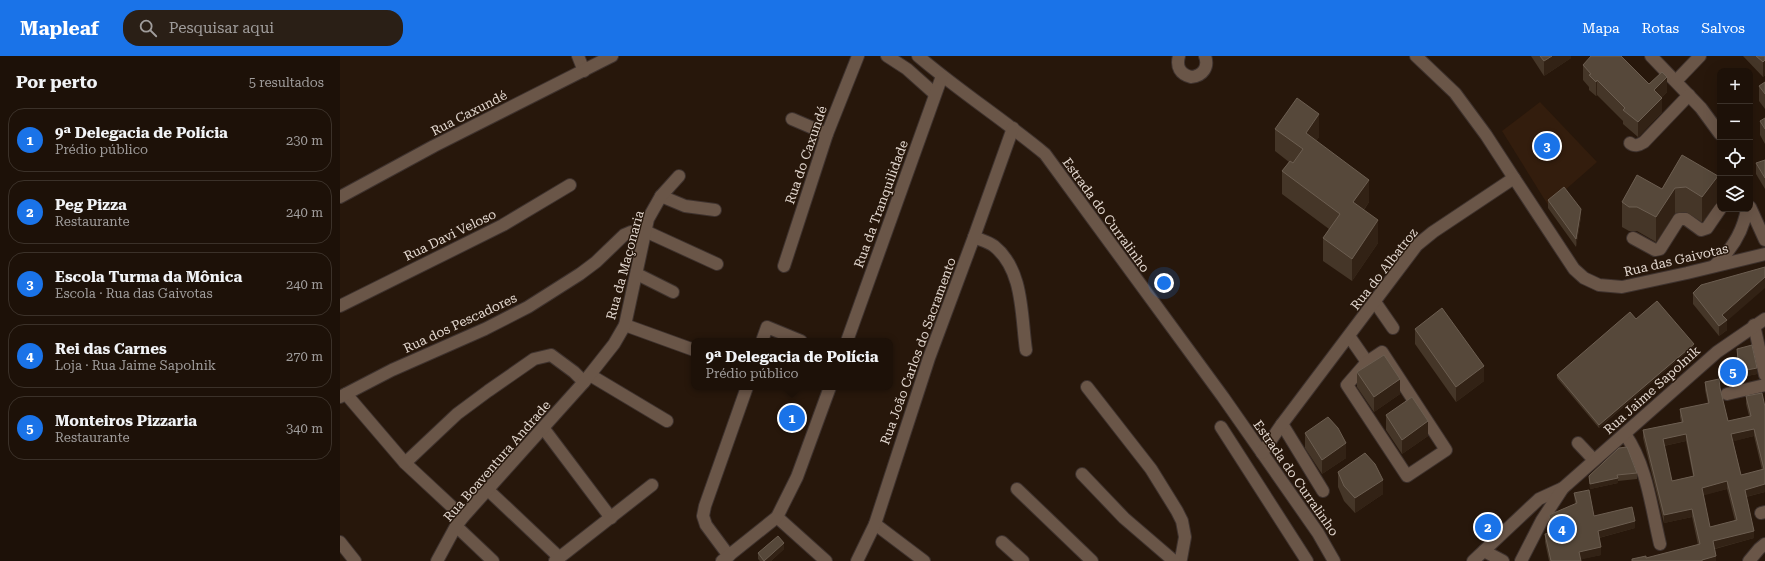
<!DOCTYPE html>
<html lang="pt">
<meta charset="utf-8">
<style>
:root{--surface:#1d1108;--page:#2a1f16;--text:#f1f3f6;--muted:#a09d9c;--line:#3b3129;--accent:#1a73e8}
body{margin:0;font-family:"Roboto Serif",serif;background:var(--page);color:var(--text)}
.controls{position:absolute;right:12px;top:12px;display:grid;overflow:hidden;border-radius:8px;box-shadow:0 4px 16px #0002}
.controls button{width:36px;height:36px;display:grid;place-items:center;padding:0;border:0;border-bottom:1px solid var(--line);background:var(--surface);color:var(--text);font:20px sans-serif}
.you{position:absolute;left:824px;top:227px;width:14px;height:14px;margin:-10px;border:3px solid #fff;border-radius:50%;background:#1a73e8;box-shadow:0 0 0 6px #1a73e833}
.badge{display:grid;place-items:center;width:26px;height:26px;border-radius:50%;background:var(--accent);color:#fff;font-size:13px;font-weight:700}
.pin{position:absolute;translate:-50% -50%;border:2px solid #fff;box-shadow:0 1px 4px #0006}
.popup{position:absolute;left:351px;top:282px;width:202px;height:52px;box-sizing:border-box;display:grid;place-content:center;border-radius:8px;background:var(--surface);filter:drop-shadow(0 1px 3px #0005);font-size:13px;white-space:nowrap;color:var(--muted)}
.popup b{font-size:15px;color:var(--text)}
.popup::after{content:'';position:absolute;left:50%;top:100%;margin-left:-8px;border:8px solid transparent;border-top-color:var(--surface)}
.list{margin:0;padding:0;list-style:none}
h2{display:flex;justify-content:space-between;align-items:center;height:52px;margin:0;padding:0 16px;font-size:17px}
h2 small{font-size:13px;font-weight:400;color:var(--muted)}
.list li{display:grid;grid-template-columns:26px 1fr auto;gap:12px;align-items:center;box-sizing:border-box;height:64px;margin:0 8px 8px;padding:0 8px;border:1px solid var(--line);border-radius:16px}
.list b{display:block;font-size:15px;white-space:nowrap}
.list p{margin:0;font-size:13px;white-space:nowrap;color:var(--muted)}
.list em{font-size:13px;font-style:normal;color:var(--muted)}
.icon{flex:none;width:22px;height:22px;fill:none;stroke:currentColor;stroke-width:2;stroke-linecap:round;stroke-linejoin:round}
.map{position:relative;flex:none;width:1425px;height:505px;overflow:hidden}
header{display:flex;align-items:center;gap:24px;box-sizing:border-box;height:56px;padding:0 20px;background:var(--accent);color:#fff}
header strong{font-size:19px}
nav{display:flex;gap:22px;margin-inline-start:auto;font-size:14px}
.search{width:280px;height:36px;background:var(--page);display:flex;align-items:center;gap:10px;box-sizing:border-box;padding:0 14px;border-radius:16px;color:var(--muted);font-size:15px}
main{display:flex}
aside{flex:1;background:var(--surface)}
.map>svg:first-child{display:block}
.built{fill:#331d0d}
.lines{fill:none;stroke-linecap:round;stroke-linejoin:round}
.minor-casing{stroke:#3e322e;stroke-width:14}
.minor{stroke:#6a5648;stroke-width:12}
.wall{fill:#453628;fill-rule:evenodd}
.shaded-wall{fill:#322215}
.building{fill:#56483a;stroke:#6c5e51;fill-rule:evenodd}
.labels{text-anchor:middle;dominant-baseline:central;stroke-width:3;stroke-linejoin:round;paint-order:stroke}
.street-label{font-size:13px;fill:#e3d8d0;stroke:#27170b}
</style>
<header>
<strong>Mapleaf</strong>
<div class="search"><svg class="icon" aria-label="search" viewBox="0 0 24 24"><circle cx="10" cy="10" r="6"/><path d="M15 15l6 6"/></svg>Pesquisar aqui</div>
<nav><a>Mapa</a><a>Rotas</a><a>Salvos</a></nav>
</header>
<main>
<aside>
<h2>Por perto<small>5 resultados</small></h2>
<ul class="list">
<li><span class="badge">1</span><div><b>9ª Delegacia de Polícia</b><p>Prédio público</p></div><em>230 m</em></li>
<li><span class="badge">2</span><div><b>Peg Pizza</b><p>Restaurante</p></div><em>240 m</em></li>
<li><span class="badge">3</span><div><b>Escola Turma da Mônica</b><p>Escola · Rua das Gaivotas</p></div><em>240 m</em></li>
<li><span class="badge">4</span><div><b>Rei das Carnes</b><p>Loja · Rua Jaime Sapolnik</p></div><em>270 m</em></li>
<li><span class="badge">5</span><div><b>Monteiros Pizzaria</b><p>Restaurante</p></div><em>340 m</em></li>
</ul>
</aside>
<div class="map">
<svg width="1425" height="505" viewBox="0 0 1425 505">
<rect width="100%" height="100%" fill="#27170b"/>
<!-- built -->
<polygon class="built" points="1200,46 1257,106 1208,149 1162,75"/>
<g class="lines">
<!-- minor casing -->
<g class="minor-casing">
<g id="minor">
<polyline points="238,0 244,15"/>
<polyline points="547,0 567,13 595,38"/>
<path d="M578 0C619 35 664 64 705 98L883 341 978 477 994 505"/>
<path d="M839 0C836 11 840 18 851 21 863 20 869 11 865 0"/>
<polyline points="1076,0 1115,37 1146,79 1174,122"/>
<polyline points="1311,0 1361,52 1380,78"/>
<polyline points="1336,25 1360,0"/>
<polyline points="452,63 487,78"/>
<path d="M1290 87C1295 91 1299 89 1304 86L1349 39"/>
<polyline points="321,140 345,150 375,154"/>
<polyline points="0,141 94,90 272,0"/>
<polyline points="1410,151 1425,184"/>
<path d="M634 181C641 184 649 186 654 190 684 214 681 260 686 294"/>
<polyline points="1293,182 1315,194 1320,193 1339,163 1346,163 1361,174 1367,172 1380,153"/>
<polyline points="444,210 487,78 518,0"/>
<path d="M1374 210C1392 194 1403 176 1407 153"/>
<polyline points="297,218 333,236"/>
<polyline points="1035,246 1053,272"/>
<polyline points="0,250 163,169 230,129"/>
<polyline points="285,269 354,294"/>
<polyline points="1414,269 1425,319"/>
<polyline points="1009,280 1027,306"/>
<polyline points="422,285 427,271 461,285"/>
<polyline points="507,285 602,20"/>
<polygon points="1042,296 1106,394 1067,420 1007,329 1027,306"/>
<polyline points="250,319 327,365"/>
<polyline points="747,331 811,413 837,455 842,465 845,481 841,503"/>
<polyline points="6,338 65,407 123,461"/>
<polyline points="1387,338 1425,329"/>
<polyline points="0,341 52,314 145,273 188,251 240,218 256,206 284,179 291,176 305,175 377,208"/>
<polyline points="942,368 983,435"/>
<polyline points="881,371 967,505"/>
<polyline points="204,373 271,462"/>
<path d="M1285 378C1307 410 1311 450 1320 488"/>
<polyline points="1238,387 1254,404"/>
<polyline points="922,397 942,368 1077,189 1093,176 1174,122 1234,213 1244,222 1259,229 1282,231 1347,217 1425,198"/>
<polyline points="65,407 117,358 148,335 194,303 211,299 234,316 244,326"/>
<polyline points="742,418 784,462 834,505"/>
<polyline points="677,433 752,505"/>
<polyline points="148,434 219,501"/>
<polyline points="1421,457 1425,456"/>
<polyline points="437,461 486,505"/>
<polyline points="535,468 584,505"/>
<polyline points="116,470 153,505"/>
<polyline points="0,486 15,505"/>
<polyline points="662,486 683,505"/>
<polyline points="1144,495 1163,505"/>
<polyline points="389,500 366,469 363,460 365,450 407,331"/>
<polyline points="97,505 116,470 123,461 244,326 274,288 285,269 308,163 321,140 339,120"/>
<polyline points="215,505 312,429"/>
<polyline points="382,505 437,461 457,421 490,331"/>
<polyline points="517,505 535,468 589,302 634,181 673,72"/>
<polyline points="1133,505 1199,443 1223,432"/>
<polyline points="1181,505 1202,464 1223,432 1377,296 1425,263"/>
<polyline points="1409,505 1419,493 1425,488"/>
</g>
</g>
<!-- minor -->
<use href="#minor" class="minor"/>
</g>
<!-- wall -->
<g class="wall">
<polygon points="1191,0 1231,0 1231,2 1204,20"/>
<polygon points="1403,0 1425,0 1425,19 1423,21"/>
<polygon points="1243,9 1309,28 1327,36 1322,41 1322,56 1298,81 1283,68 1283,65 1257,39 1256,40 1249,34 1249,31 1243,24"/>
<polygon points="1425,26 1425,53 1419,45 1419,30"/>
<polygon points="1425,62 1425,88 1420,79 1420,65"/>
<polygon points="935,73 979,81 976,85 1029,146 1024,154 1038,187 1012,225 983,205 983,182 989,173 942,138 942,115 949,106 935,95"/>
<polygon points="1342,99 1378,145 1362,166 1346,156 1335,157 1316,186 1297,175 1289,175 1282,171 1282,146 1322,133"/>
<polygon points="1425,104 1425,133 1416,118 1416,107"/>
<polygon points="1208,144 1241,161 1236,191 1208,152"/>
<polygon points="1353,237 1387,265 1387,274 1379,280 1353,248"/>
<polygon points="1296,263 1354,290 1259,372 1217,322 1217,319"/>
<polygon points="1075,273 1144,325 1116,346 1075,288"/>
<polygon points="1397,293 1417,318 1387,324 1386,306 1397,304"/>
<polygon points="1017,316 1060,338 1034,356 1017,331"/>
<path d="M1365 326 1380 332 1388 365 1409 360 1406 348V340L1425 351V436L1406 441 1414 482 1375 493 1376 505H1292V503L1306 502 1358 489 1352 461 1324 467 1303 382V374L1341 366 1340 361V353L1368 348 1365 334ZM1414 380 1422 414 1401 419 1393 385ZM1346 385 1353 420 1332 425 1324 390ZM1387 433 1395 465 1370 471 1363 439Z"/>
<polygon points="1046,359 1088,380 1062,398 1046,374"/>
<polygon points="965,377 1006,402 982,418 965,392"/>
<polygon points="998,416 1043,438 1015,457 1004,445 998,431"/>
<polygon points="1297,417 1297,423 1278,425 1278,427 1250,433 1249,420"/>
<polygon points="1234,437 1254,460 1295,472 1259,482 1261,499 1241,503 1241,505 1209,505 1205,486 1205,478 1212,477 1209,467 1209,459 1235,448"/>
<polygon points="444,493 431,505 420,505 418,503 418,497"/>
</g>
<!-- shaded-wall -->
<g class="shaded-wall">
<polygon points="1212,0 1231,0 1231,2 1204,20 1204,5"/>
<polygon points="1425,4 1425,19 1423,21 1423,6"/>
<polygon points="1327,21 1327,36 1314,49 1314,34"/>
<polygon points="1257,24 1257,39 1256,40 1256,26"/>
<polygon points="1322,42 1322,56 1298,81 1298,66"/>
<polygon points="979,58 979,81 966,100 966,77"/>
<polygon points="1378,120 1378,145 1362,166 1362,141"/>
<polygon points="1029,124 1029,146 1013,169 1013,146"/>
<polygon points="1335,132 1335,157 1316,186 1316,161"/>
<polygon points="1241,153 1241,161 1236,191 1236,183"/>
<polygon points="1038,164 1038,187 1012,225 1012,203"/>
<polygon points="1425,221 1425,232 1387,265 1387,274 1379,280 1379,270 1382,259"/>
<polygon points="1354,288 1354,290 1259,372 1259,369"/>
<polygon points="1144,310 1144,325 1116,346 1116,331"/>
<polygon points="1417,312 1417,318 1387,324 1387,318"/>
<polygon points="1060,323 1060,338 1034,356 1034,341"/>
<polygon points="1088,365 1088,380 1062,398 1062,384"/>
<polygon points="1414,373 1414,380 1391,386 1391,378"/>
<polygon points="1346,378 1346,385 1323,390 1323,383"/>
<polygon points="1006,387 1006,402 982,418 982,404"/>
<polygon points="1278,422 1278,427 1250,433 1250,428"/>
<polygon points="1043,424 1043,438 1015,457 1015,442"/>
<polygon points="1387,425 1387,433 1362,440 1362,432"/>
<polygon points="1425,428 1425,436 1405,441 1405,434"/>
<polygon points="1352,453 1352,461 1324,467 1324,459"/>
<polygon points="1295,465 1295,472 1258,482 1258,475"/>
<polygon points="1414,475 1414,482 1373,493 1373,485"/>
<polygon points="444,487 444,493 431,505 424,505"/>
<polygon points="1261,491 1261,499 1239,504 1239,496"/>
<polygon points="1376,500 1376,505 1362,505 1362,504"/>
</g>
<!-- building -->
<g class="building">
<polygon points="1200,0 1212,0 1204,5"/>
<polygon points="1251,0 1281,0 1309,28 1322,16 1327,21 1314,34 1322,42 1298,66 1283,54 1285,52 1257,24 1256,26 1249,19 1251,18 1243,9"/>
<polygon points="1416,0 1425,0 1425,4 1423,6"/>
<polygon points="1425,26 1425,38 1419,30"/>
<polygon points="957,42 979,58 966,77 1029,124 1013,146 1038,164 1012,203 983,182 1000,158 942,115 950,105 953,107 963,93 935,73"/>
<polygon points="1425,62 1425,73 1420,65"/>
<polygon points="1342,99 1378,120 1362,141 1346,131 1335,132 1316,161 1297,151 1289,151 1282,146 1297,119 1322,133"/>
<polygon points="1425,104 1425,122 1416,107"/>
<polygon points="1224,131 1241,153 1236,183 1208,144"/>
<polygon points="1425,211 1425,221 1382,259 1387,264 1379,270 1353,237 1361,229"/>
<polygon points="1317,245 1354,288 1259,369 1217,319 1290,256 1296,263"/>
<polygon points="1102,252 1144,310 1116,331 1075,273"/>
<polygon points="1412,289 1417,312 1387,318 1386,306 1398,303 1397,293"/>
<polygon points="1044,299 1060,323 1034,341 1017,316"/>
<path d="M1379 323 1380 332 1388 365 1411 360 1406 340 1422 337 1425 351V428L1405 434 1414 475 1373 485 1376 500 1362 504V505H1292V503L1306 500V502L1360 488 1352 453 1324 459 1303 374 1343 366 1340 353 1369 347 1365 326ZM1414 373 1424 413 1401 419 1391 378ZM1346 378 1354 420 1332 425 1323 383ZM1387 425 1397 464 1370 471 1362 432Z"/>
<polygon points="1072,341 1088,365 1062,384 1046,359"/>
<polygon points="988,361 998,372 1006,387 982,404 965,377"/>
<polygon points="1287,391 1297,417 1277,419 1278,422 1250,428 1249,420 1279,392"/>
<polygon points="1025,397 1035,408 1043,424 1015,442 1004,430 998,416"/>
<polygon points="1249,434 1254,460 1292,451 1295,465 1258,475 1261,491 1239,496 1241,505 1211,505 1205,478 1213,476 1209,459 1237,447 1234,437"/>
<polygon points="438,480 444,487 424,505 418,497"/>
</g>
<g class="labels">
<!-- street labels -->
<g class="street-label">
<text transform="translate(129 57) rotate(-27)">Rua Caxundé</text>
<text transform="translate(466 99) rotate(-71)">Rua do Caxundé</text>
<text transform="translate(541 148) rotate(-70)">Rua da Tranquilidade</text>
<text transform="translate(766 159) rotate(54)">Estrada do Curralinho</text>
<text transform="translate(110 179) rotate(-26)">Rua Davi Veloso</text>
<text transform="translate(1336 204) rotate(-13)">Rua das Gaivotas</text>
<text transform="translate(285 209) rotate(-75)">Rua da Maçonaria</text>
<text transform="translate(1044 213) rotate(-52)">Rua do Albatroz</text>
<text transform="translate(120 267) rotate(-25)">Rua dos Pescadores</text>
<text transform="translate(578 295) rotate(-70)">Rua João Carlos do Sacramento</text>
<text transform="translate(1312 334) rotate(-42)">Rua Jaime Sapolnik</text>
<text transform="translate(157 405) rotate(-49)">Rua Boaventura Andrade</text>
<text transform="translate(956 422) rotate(55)">Estrada do Curralinho</text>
</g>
</g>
</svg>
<div class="controls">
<button>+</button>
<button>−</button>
<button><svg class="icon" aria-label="locate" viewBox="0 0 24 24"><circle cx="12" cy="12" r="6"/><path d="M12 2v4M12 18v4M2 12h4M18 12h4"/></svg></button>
<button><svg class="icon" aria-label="layers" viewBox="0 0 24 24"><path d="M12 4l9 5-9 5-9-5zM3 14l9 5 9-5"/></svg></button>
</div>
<div class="you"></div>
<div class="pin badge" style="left:452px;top:362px">1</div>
<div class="popup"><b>9ª Delegacia de Polícia</b>Prédio público</div>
<div class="pin badge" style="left:1148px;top:471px">2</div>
<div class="pin badge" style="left:1207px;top:90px">3</div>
<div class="pin badge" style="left:1222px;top:473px">4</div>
<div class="pin badge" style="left:1393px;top:316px">5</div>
</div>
</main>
